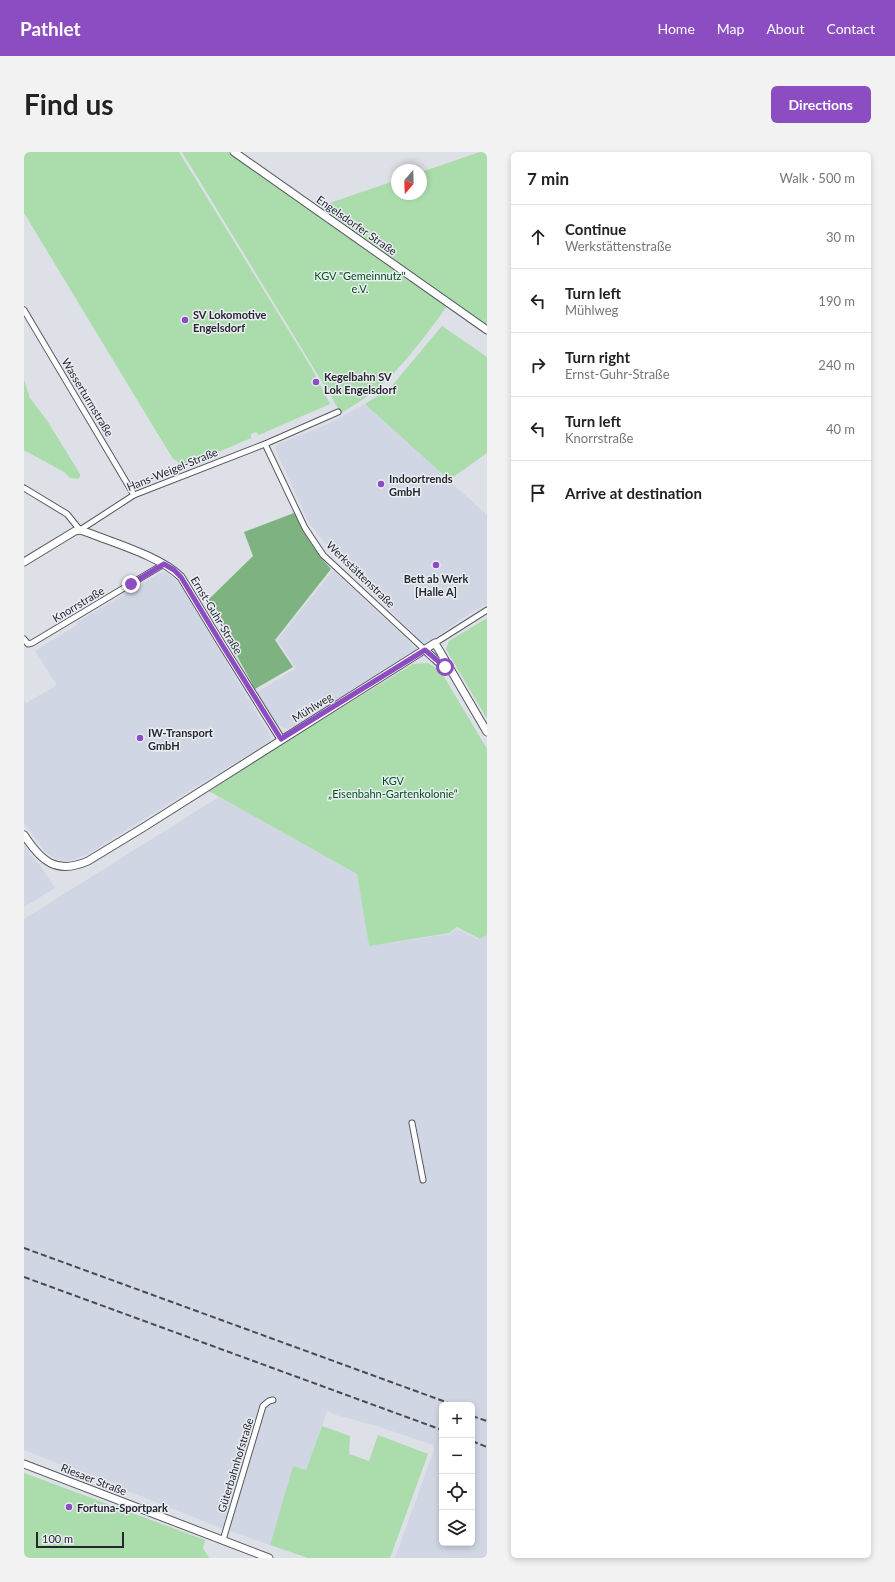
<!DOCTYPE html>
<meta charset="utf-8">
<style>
:root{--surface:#fff;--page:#f2f2f2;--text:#222;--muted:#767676;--line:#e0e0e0;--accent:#8c4dc3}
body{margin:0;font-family:Lato,sans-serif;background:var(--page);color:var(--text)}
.controls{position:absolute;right:12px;bottom:12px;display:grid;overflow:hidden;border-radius:6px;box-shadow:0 2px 6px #0003}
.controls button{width:36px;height:36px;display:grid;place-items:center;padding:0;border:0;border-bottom:1px solid var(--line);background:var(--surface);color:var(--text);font:20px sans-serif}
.compass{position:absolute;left:367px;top:12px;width:36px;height:36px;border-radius:50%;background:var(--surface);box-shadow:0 2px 6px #0003;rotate:199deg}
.scale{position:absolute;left:12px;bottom:10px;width:88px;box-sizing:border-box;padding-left:4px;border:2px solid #26272a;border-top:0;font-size:11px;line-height:14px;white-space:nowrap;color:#26272a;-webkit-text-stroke:3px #eaedf4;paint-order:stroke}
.stop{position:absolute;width:12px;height:12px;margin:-9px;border:3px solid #8c4dc3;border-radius:50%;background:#fff}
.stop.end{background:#8c4dc3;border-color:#fff;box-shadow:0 1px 4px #0008}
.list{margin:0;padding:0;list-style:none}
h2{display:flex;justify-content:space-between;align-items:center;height:52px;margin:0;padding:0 16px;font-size:17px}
h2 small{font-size:13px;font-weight:400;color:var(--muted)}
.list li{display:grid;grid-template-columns:26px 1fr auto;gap:12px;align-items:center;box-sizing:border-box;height:64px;padding:0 16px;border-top:1px solid var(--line)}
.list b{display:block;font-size:15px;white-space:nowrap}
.list p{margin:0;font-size:13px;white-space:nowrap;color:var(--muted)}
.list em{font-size:13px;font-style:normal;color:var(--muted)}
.icon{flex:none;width:22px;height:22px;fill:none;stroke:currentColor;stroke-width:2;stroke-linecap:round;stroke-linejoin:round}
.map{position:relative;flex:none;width:463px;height:1406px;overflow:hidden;border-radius:6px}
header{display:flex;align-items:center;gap:24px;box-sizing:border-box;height:56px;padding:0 20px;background:var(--accent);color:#fff}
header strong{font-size:19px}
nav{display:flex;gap:22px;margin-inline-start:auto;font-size:14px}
.intro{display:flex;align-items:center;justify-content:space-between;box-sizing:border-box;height:96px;padding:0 24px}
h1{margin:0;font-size:28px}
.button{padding:10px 18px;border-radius:6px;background:var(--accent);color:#fff;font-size:14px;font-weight:700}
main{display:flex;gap:24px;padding:0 24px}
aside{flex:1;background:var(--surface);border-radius:6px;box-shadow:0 2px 6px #0003}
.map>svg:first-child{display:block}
.built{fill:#d0d6e3;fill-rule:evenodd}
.green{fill:#aadcac}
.forest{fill:#7fb281}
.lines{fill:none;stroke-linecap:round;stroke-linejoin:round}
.street-casing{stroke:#57595f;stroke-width:7}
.secondary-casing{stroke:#57595f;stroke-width:9}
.street{stroke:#fff;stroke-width:5}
.secondary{stroke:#fff;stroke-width:7}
.rail{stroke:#4a4b4f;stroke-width:2;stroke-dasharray:6 3;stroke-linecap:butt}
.route{stroke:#8c4dc3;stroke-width:5}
.poi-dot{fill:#8c4dc3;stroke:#eaedf4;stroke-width:1.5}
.labels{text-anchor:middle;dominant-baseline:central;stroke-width:3;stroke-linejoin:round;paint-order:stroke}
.street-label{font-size:11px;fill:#26272a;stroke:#eaedf4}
.park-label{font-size:11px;fill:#005314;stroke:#eaedf4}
.poi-label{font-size:11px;font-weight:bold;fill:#26272a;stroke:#eaedf4;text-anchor:start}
</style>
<header>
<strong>Pathlet</strong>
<nav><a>Home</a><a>Map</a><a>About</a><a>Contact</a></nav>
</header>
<div class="intro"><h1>Find us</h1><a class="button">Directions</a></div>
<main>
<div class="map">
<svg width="463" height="1406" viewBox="0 0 463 1406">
<rect width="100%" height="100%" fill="#dde0e6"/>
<!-- built -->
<g class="built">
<polygon points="341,252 463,363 463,452 442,464 401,493 334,427 295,384 284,369 251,296 254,292 302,273"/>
<polygon points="309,418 393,497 271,574 262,577 250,570 232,541 272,516 253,488"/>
<polygon points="138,420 143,421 150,426 160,439 247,585 246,589 64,702 45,709 34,708 22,701 0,671 0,548 2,551 33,533 11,499 53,473 52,471"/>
<path d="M195 645 333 722 345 794 425 782 433 777 455 788 463 783V1406H371L410 1298 409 1293 353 1274 312 1263 303 1259 282 1318 269 1314 246 1393 197 1376 0 1298V767ZM418 1253H448V1391H418Z"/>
<polygon points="0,693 8,705 15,712 31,736 0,755"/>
</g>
<!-- green -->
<g class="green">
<polygon points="0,0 155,0 287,215 306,252 235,283 232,280 227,282 227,286 157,316 153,309 149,307 0,61"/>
<path d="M158 0H204L285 58 373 28V42H397V20L456 0H463V174L423 154C391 198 365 235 317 261Z"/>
<polygon points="418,174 463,205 463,301 425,328 341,252 366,236"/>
<polygon points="0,228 6,246 24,270 56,322 56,325 54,327 46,326 40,320 0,298"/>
<polygon points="463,466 463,567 422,497 425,489"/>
<polygon points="404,511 416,518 463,597 463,783 456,787 433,775 425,781 345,794 333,722 183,638 389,512"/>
<polygon points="298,1274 326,1284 325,1302 345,1309 354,1283 404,1302 366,1406 284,1406 246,1393 269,1314 282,1318"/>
<polygon points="0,1321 181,1388 179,1396 185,1406 0,1406"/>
</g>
<!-- forest -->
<path class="forest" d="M270 361C281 382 291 400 307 417L251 488 269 515 231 537 183 449 229 404 220 380Z"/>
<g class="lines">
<!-- street casing -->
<g class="street-casing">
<g id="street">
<polyline points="0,158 110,343"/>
<polyline points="241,292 281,376 299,403 401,498"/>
<polyline points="0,336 43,362 56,378 110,343 241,292 314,260"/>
<polyline points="0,487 4,492 8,491 140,412"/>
<polyline points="411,491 463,458"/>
<polyline points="388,971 399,1028"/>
<polyline points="199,1388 239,1254 245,1249 249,1248"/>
</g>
</g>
<!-- secondary casing -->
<g class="secondary-casing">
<g id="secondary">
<polyline points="210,0 463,178"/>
<path d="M0 410 51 379 56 378 65 381C93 392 137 405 157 425L197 491 257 587"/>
<polyline points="401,498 423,518"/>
<path d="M0 683C17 709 32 723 64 709L120 675 411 491 463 580"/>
<polyline points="0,1312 245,1406"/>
</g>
</g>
<!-- street -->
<use href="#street" class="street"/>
<!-- secondary -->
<use href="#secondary" class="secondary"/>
<!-- rail -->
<g class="rail">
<polyline points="0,1096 430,1253"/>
<polyline points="0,1125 418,1278"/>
<polyline points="448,1264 463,1269"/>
<polyline points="448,1289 463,1295"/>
</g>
</g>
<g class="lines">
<!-- route -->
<polyline class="route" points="107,432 140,412 150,418 157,425 197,491 257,587 401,498 421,515"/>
</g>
<!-- markers -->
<g class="poi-dot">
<circle cx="161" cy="168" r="4"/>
<circle cx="292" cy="230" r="4"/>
<circle cx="357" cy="332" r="4"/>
<circle cx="412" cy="413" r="4"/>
<circle cx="116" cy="586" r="4"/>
<circle cx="45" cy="1355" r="4"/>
</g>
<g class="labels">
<!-- street labels -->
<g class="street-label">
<text transform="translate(333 73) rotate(35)">Engelsdorfer Straße</text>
<text transform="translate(64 245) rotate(59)">Wasserturmstraße</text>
<text transform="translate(148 317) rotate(-22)">Hans-Weigel-Straße</text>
<text transform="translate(337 422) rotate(44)">Werkstättenstraße</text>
<text transform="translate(54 452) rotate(-31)">Knorrstraße</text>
<text transform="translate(193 463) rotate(59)">Ernst-Guhr-Straße</text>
<text transform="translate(288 555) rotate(-32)">Mühlweg</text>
<text transform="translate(211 1313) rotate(-73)">Güterbahnhofstraße</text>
<text transform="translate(70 1327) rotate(21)">Riesaer Straße</text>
</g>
<!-- park labels -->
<g class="park-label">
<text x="336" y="123">KGV "Gemeinnutz"<tspan x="336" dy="13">e.V.</tspan></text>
<text x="369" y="628">KGV<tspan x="369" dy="13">„Eisenbahn-Gartenkolonie“</tspan></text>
</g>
<!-- poi labels -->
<g class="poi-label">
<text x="169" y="162">SV Lokomotive<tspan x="169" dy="13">Engelsdorf</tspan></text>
<text x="300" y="224">Kegelbahn SV<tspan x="300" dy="13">Lok Engelsdorf</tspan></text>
<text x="365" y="326">Indoortrends<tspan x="365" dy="13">GmbH</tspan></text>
<text x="412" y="426" text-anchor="middle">Bett ab Werk<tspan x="412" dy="13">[Halle A]</tspan></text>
<text x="124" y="580">IW-Transport<tspan x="124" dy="13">GmbH</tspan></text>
<text x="53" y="1355">Fortuna-Sportpark</text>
</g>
</g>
</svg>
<div class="controls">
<button>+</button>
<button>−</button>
<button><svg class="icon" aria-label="locate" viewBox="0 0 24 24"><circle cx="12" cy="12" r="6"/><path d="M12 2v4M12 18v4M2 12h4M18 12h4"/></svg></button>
<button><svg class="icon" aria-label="layers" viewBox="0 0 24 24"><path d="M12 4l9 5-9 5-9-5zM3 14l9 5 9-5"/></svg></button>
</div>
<svg class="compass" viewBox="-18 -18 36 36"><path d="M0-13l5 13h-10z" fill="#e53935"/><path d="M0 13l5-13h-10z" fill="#767676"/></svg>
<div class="scale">100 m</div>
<div class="stop" style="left:421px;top:515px"></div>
<div class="stop end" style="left:107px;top:432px"></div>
</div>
<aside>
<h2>7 min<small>Walk · 500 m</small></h2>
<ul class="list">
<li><svg class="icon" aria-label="ahead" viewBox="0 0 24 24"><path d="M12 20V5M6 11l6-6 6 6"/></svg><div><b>Continue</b><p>Werkstättenstraße</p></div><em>30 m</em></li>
<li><svg class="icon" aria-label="left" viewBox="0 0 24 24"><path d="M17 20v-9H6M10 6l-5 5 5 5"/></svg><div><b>Turn left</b><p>Mühlweg</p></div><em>190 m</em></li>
<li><svg class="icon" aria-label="right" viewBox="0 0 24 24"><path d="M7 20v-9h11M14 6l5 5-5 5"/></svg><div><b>Turn right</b><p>Ernst-Guhr-Straße</p></div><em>240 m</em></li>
<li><svg class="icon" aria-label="left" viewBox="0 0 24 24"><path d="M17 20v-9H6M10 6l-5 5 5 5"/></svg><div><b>Turn left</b><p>Knorrstraße</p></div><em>40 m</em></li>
<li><svg class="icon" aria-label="arrive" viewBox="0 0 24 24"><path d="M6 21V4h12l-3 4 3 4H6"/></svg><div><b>Arrive at destination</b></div></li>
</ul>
</aside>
</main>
